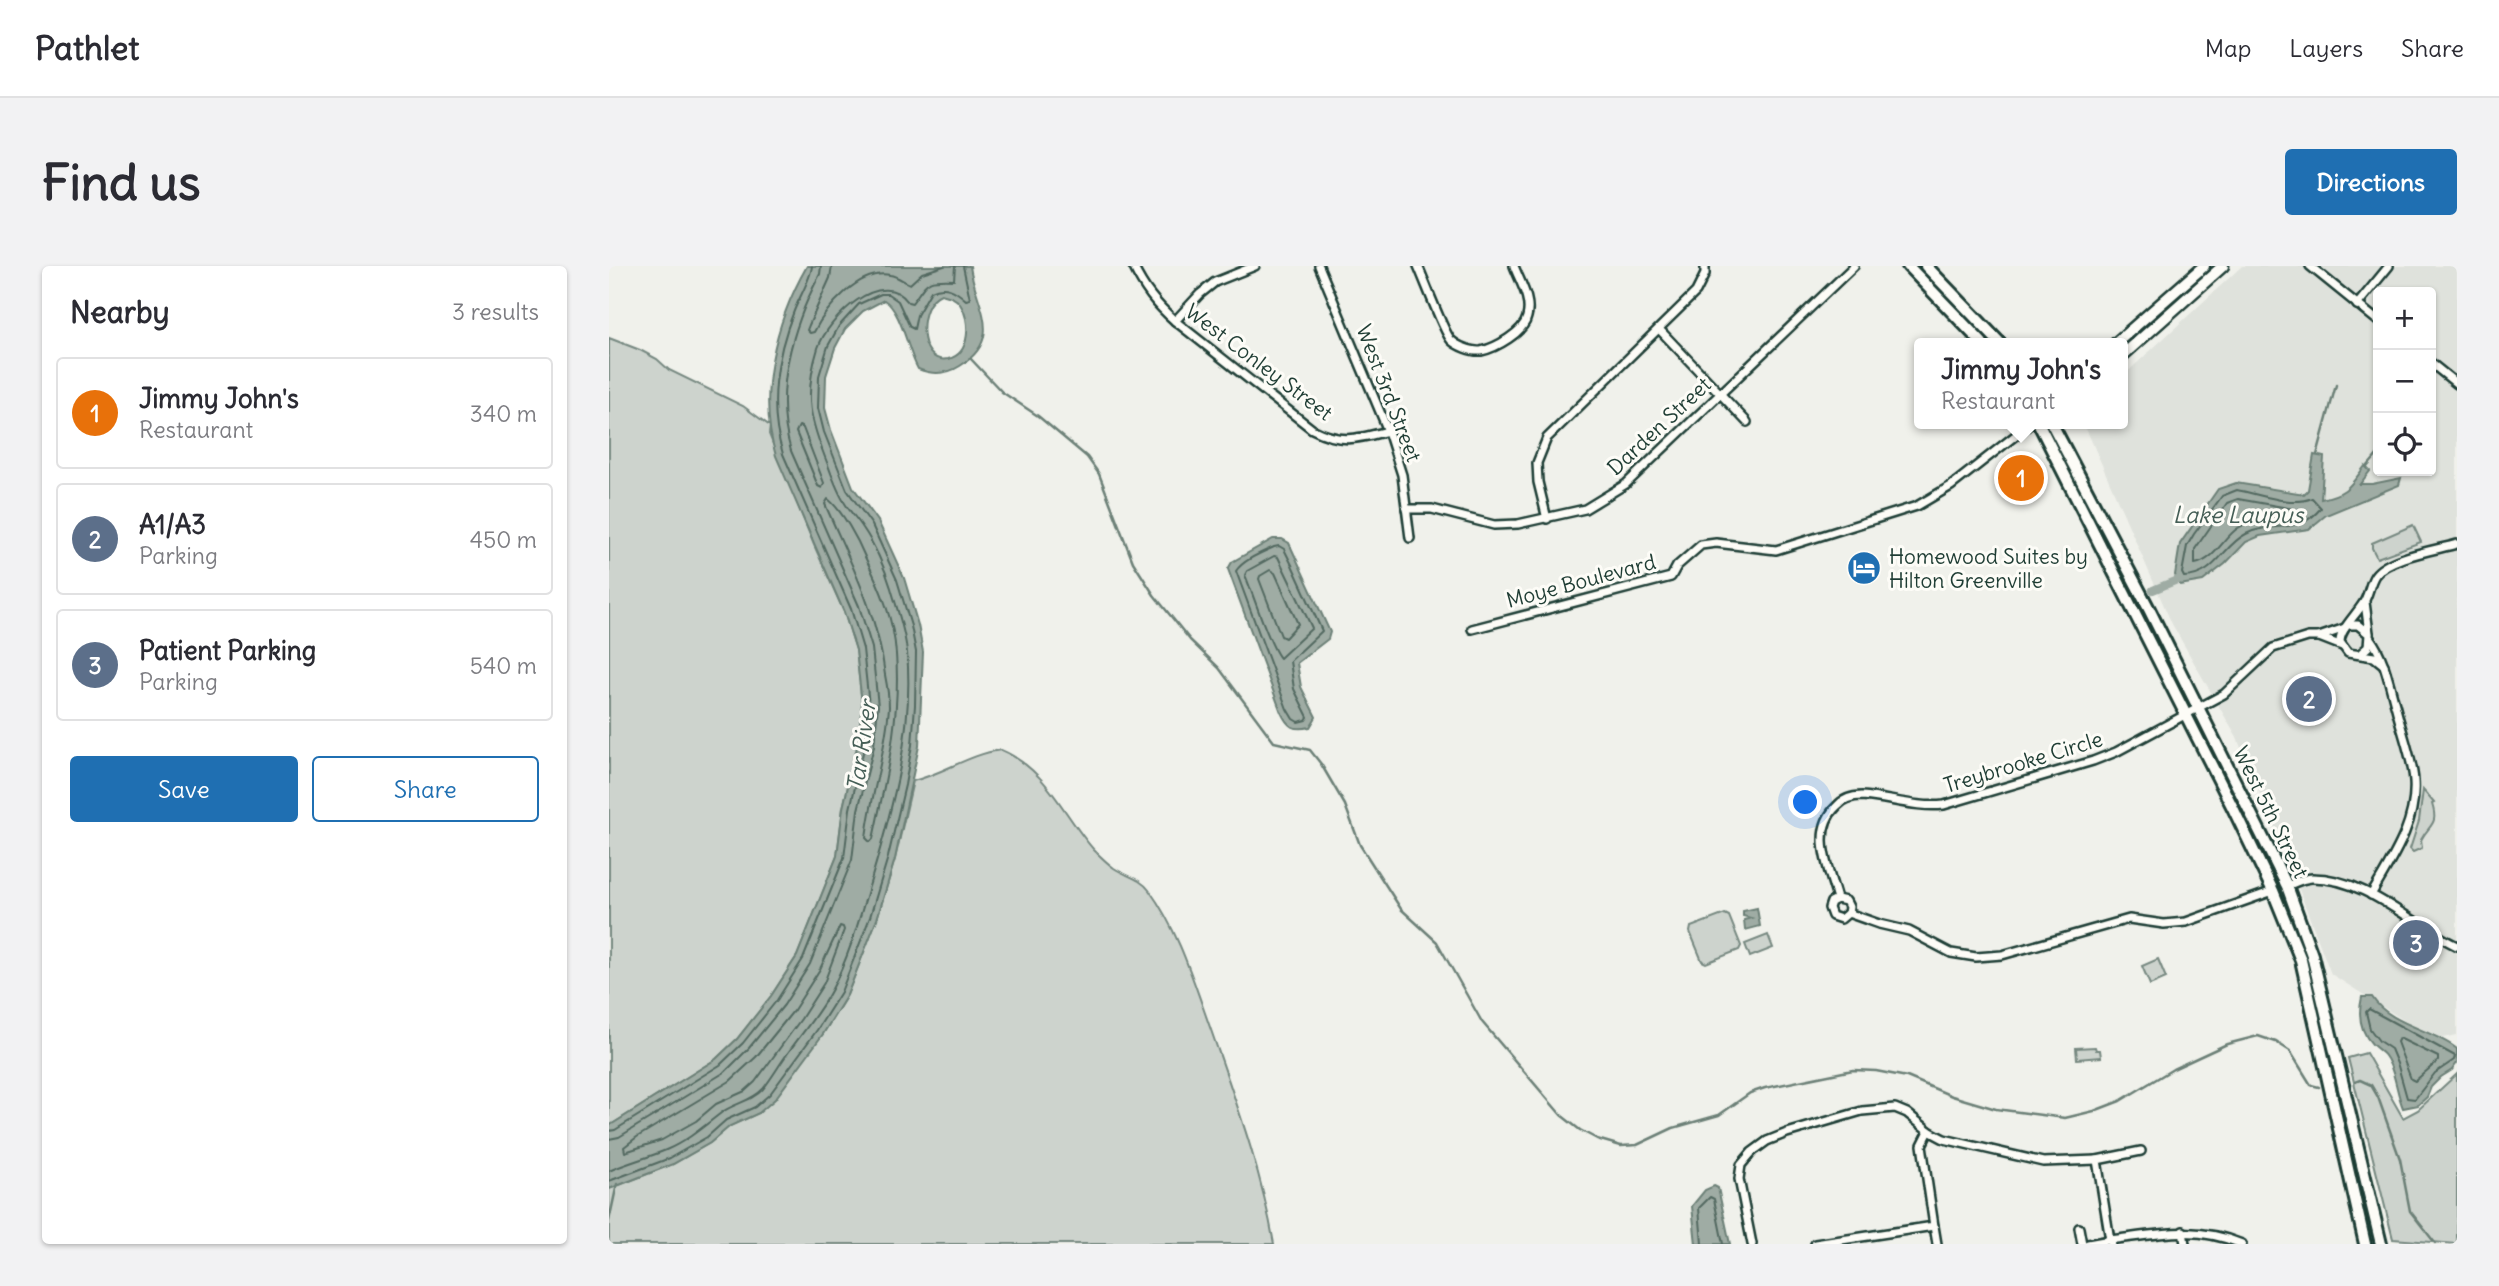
<!DOCTYPE html>
<meta charset="utf-8">
<style>
:root{--surface:#fff;--page:#f2f2f3;--text:#2b2b33;--muted:#7c7c81;--line:#e1e1e2;--accent:#1f6fb2}
body{margin:0;font-family:Delius,sans-serif;background:var(--page);color:var(--text)}
.controls{position:absolute;right:21px;top:21px;display:grid;overflow:hidden;border-radius:7px;box-shadow:0 2px 5px #0004}
.controls button{width:63px;height:63px;display:grid;place-items:center;padding:0;border:0;border-bottom:2px solid var(--line);background:var(--surface);color:var(--text);font:35px sans-serif}
.you{position:absolute;left:1197px;top:537px;width:24px;height:24px;margin:-18px;border:5px solid #fff;border-radius:50%;background:#1a73e8;box-shadow:0 0 0 10px #1a73e833}
.badge{display:grid;place-items:center;width:46px;height:46px;border-radius:50%;background:var(--accent);color:#fff;font-size:23px;font-weight:700}
.pin{position:absolute;translate:-50% -50%;border:4px solid #fff;box-shadow:0 2px 7px #0006}
.popup{position:absolute;left:1305px;top:72px;width:214px;height:91px;box-sizing:border-box;display:grid;place-content:center;border-radius:7px;background:var(--surface);filter:drop-shadow(0 2px 5px #0005);font-size:23px;white-space:nowrap;color:var(--muted)}
.popup b{font-size:26px;color:var(--text)}
.popup::after{content:'';position:absolute;left:50%;top:100%;margin-left:-14px;border:14px solid transparent;border-top-color:var(--surface)}
.list{margin:0;padding:0;list-style:none}
h2{display:flex;justify-content:space-between;align-items:center;height:91px;margin:0;padding:0 28px;font-size:30px}
h2 small{font-size:23px;font-weight:400;color:var(--muted)}
.list li{display:grid;grid-template-columns:46px 1fr auto;gap:21px;align-items:center;box-sizing:border-box;height:112px;margin:0 14px 14px;padding:0 14px;border:2px solid var(--line);border-radius:7px}
.list b{display:block;font-size:26px;white-space:nowrap}
.list p{margin:0;font-size:23px;white-space:nowrap;color:var(--muted)}
.list em{font-size:23px;font-style:normal;color:var(--muted)}
.actions{display:flex;gap:14px;padding:21px 28px}
.actions a{flex:1;padding:16px 0;border:2px solid var(--accent);border-radius:7px;text-align:center;font-size:24px;color:var(--accent)}
.actions .main{background:var(--accent);color:#fff}
.icon{flex:none;width:38px;height:38px;fill:none;stroke:currentColor;stroke-width:2;stroke-linecap:round;stroke-linejoin:round}
.map{position:relative;flex:none;width:1848px;height:978px;overflow:hidden;border-radius:7px}
header{display:flex;align-items:center;gap:42px;box-sizing:border-box;height:98px;padding:0 35px;background:var(--surface);border-bottom:2px solid var(--line)}
header strong{font-size:33px}
nav{display:flex;gap:38px;margin-inline-start:auto;font-size:24px}
.intro{display:flex;align-items:center;justify-content:space-between;box-sizing:border-box;height:168px;padding:0 42px}
h1{margin:0;font-size:49px}
.button{padding:18px 32px;border-radius:7px;background:var(--accent);color:#fff;font-size:24px;font-weight:700}
main{display:flex;gap:42px;padding:0 42px}
aside{flex:1;background:var(--surface);border-radius:7px;box-shadow:0 2px 5px #0004}
.map>svg:first-child{display:block}
.built{fill:#dfe2dc;fill-rule:evenodd}
.green{fill:#cdd3cd;stroke:#768880;stroke-width:2}
.water{fill:#9faca4;stroke:#6c8077;stroke-width:2;fill-rule:evenodd}
.lines{fill:none;stroke-linecap:round;stroke-linejoin:round}
.shore{stroke:#526961;stroke-width:2}
.stream{stroke:#6c8077;stroke-width:2.5}
.canal{stroke:#9faca4;stroke-width:8}
.street-casing{stroke:#1f3d34;stroke-width:12}
.secondary-casing{stroke:#1f3d34;stroke-width:15}
.primary-casing{stroke:#1f3d34;stroke-width:16}
.street{stroke:#fdfcf7;stroke-width:7}
.secondary{stroke:#fdfcf7;stroke-width:10}
.primary{stroke:#fdfcf7;stroke-width:10}
.labels{text-anchor:middle;dominant-baseline:central;stroke-width:6;stroke-linejoin:round;paint-order:stroke}
.street-label{font-size:21px;fill:#1f3d34;stroke:#fdfcf7}
.poi-label{font-size:21px;fill:#1f3d34;stroke:#fdfcf7;text-anchor:start}
.water-label{font-size:23px;font-style:italic;fill:#455e56;stroke:#fdfcf7}
</style>
<header>
<strong>Pathlet</strong>
<nav><a>Map</a><a>Layers</a><a>Share</a></nav>
</header>
<div class="intro"><h1>Find us</h1><a class="button">Directions</a></div>
<main>
<aside>
<h2>Nearby<small>3 results</small></h2>
<ul class="list">
<li><span class="badge" style="background:#e8710a">1</span><div><b>Jimmy John's</b><p>Restaurant</p></div><em>340 m</em></li>
<li><span class="badge" style="background:#5c6f8a">2</span><div><b>A1/A3</b><p>Parking</p></div><em>450 m</em></li>
<li><span class="badge" style="background:#5c6f8a">3</span><div><b>Patient Parking</b><p>Parking</p></div><em>540 m</em></li>
</ul>
<div class="actions"><a class="main">Save</a><a>Share</a></div>
</aside>
<div class="map">
<svg width="1848" height="978" viewBox="0 0 1848 978">
<rect width="100%" height="100%" fill="#f0f1eb"/>
<filter id="ink" filterUnits="userSpaceOnUse"><feTurbulence type="fractalNoise" baseFrequency=".0143" numOctaves="2"/><feDisplacementMap in="SourceGraphic" scale="14" xChannelSelector="R" yChannelSelector="G"/><feConvolveMatrix kernelMatrix="1 2 1 2 8 2 1 2 1" color-interpolation-filters="sRGB"/></filter>
<g filter="url(#ink)">
<!-- built -->
<path class="built" d="M1633 0H1848V769L1826 774 1722 708 1680 597 1628 472 1563 358 1475 158H1514V110ZM1769 26H1822V205H1769Z"/>
<!-- green -->
<g class="green">
<polygon points="0,72 31,84 48,93 60,104 134,140 161,160 160,168 205,279 235,346 247,384 253,438 249,477 234,542 228,590 188,690 162,730 128,773 107,793 0,860"/>
<polygon points="1804,259 1812,276 1768,292 1763,282 1763,277"/>
<path d="M392 484C439 504 454 549 485 584 491 590 498 597 505 602 517 610 531 612 540 624 570 665 585 717 602 764 627 836 652 903 665 978H0V923L64 898 101 877 121 860 150 847 214 768 238 729 268 653 286 593 304 515C336 507 360 488 392 484Z"/>
<path d="M1814 524 1825 537 1823 538C1830 560 1820 558 1812 574L1813 582 1804 586 1801 583 1810 555Z"/>
<polygon points="1116,648 1120,650 1132,680 1130,684 1097,697 1093,695 1081,666 1082,661"/>
<polygon points="1159,669 1164,682 1141,691 1136,678"/>
<polygon points="1549,693 1557,712 1541,719 1533,700"/>
<polygon points="1486,781 1487,784 1491,784 1492,791 1468,793 1467,782"/>
<polygon points="1757,787 1794,852 1809,844 1848,808 1848,978 1784,973 1739,792"/>
</g>
<!-- water -->
<g class="water">
<path d="M198 0H361C366 39 397 71 351 100 337 109 324 109 309 103 298 84 293 45 275 34L254 45 236 63 226 82 217 110 216 142 222 164 244 221 269 255 295 312 309 359 314 386 310 480 286 593 268 653 238 729 214 768 166 833 150 847 121 860 101 877 64 898 0 923V860L107 793 128 773 162 730 188 690 228 590 234 542 249 477 253 438 247 384 235 346 167 190C148 128 166 56 198 0ZM332 28C339 30 346 31 351 38 362 54 362 88 339 93 308 99 307 38 332 28Z"/>
<path d="M1705 189 1715 191 1712 233C1739 227 1740 221 1756 200L1761 205 1751 218H1763L1792 212 1790 219 1717 249 1700 263 1651 270 1637 276 1616 298 1594 315 1571 319 1566 309 1571 278 1609 223 1627 217 1695 228 1699 224Z"/>
<path d="M664 273H673L680 277 721 366 719 373 688 397 692 421 707 451 701 461C684 465 679 461 672 446L619 303 623 296Z"/>
<polygon points="1148,642 1151,660 1136,664 1135,654 1142,652 1134,650 1134,645"/>
<path d="M1753 731H1763C1781 759 1823 763 1848 783V797L1843 804 1832 811 1822 821 1818 831 1809 839 1794 842C1788 828 1787 812 1781 799 1775 785 1772 787 1763 778 1751 765 1749 748 1753 731Z"/>
<polygon points="1105,920 1109,922 1121,978 1087,978 1083,940 1096,924"/>
</g>
<g class="lines">
<!-- shore -->
<g class="shore">
<path d="M223 0 221 12 200 59 198 64 201 67 205 66C217 42 250 3 281 9 288 10 294 15 301 18L313 7 335 0"/>
<polygon points="190,160 194,162 215,217 213,222 209,220 187,166"/>
<path d="M1628 224C1650 228 1682 241 1703 232L1712 242C1689 270 1666 254 1637 268 1613 280 1607 310 1575 311L1573 307 1578 280 1585 268 1613 230Z"/>
<path d="M219 233C233 244 249 274 256 291 271 321 285 354 287 388 292 451 277 512 264 573L261 576 257 572C262 528 277 486 280 441 280 430 278 419 276 409 269 347 240 294 216 238Z"/>
<path d="M1629 233 1685 243 1687 248 1684 250C1665 252 1646 252 1629 262 1614 272 1605 295 1586 298V283L1593 273 1618 237Z"/>
<path d="M670 280 675 283 683 299 713 365 681 395 685 423 699 451 697 454 689 456 684 453 678 443 627 305C634 294 652 287 665 281Z"/>
<path d="M665 290 669 291 703 362 671 392C661 382 643 325 636 309L638 305Z"/>
<polygon points="661,304 666,307 689,358 676,372 672,370 650,313 651,310"/>
<polygon points="231,660 234,661 235,664 215,717 192,753 146,816 136,825 107,838 87,855 53,874 16,886 15,881 28,871 121,815 147,791 185,744 211,703"/>
<polygon points="1760,743 1846,790 1845,794 1826,807 1806,833 1798,832 1789,800 1782,783 1770,775 1761,763 1757,746"/>
<polygon points="1790,772 1829,791 1829,795 1806,815 1802,813 1788,776"/>
<path d="M0 865 6 864 111 799 134 777 168 734 194 693 235 592 241 543 256 478 260 439 254 383 242 343 174 188C159 142 167 89 185 45 190 32 202 12 203 0"/>
<path d="M0 873 10 871 116 806 140 782 175 739 201 698 243 594 249 544 265 480 269 440 263 382 250 340 182 185C164 126 183 61 211 8L212 0"/>
<path d="M0 905C18 897 38 892 57 884 78 875 94 861 112 847 125 837 142 836 154 823 162 813 169 801 176 791 192 768 210 748 223 723 241 689 251 650 262 614 284 541 305 463 298 386 296 364 288 343 282 322 276 302 265 278 254 262 249 254 242 247 237 239 229 227 224 213 219 199 201 154 194 131 209 82 219 52 273 0 299 36L303 37C320 14 316 13 345 14L346 0"/>
<path d="M0 915 61 892 98 871 117 854 146 841 161 828 208 764 232 726 261 651 279 591 296 519 303 479 306 439 307 386 302 360 288 314 263 259 238 224 215 166 209 142 210 110 219 80 230 60 250 38 272 28H279L289 35 301 61 305 63 308 49 322 25C336 18 346 24 357 34L361 33 354 0"/>
<polyline points="1093,978 1090,942 1101,931 1105,933 1114,978"/>
</g>
<!-- stream -->
<g class="stream">
<polyline points="361,92 393,126 429,150 478,191 490,208 524,296 545,329 581,374 610,402 665,476 701,484 712,498 736,539 751,579 792,643 828,676 873,756 952,849 971,864 988,873 1012,880 1028,879 1064,862 1110,849 1141,827 1156,822 1244,804 1267,805 1298,811 1343,830 1387,843 1456,852 1485,845 1511,835 1564,803 1618,778 1649,770 1667,776 1681,785 1702,819 1710,821"/>
<polyline points="1708,189 1727,119"/>
<polyline points="1758,201 1769,188"/>
<polyline points="1746,816 1751,814 1762,819 1769,831 1791,893 1801,945 1826,977"/>
<polyline points="0,955 8,918"/>
</g>
<!-- canal -->
<polyline class="canal" points="1544,324 1568,314"/>
<!-- street casing -->
<g class="street-casing">
<g id="street">
<path d="M524 0C535 23 547 38 566 55L703 163C732 178 748 173 779 165"/>
<polyline points="710,0 779,165 793,209 801,272"/>
<path d="M809 0C815 13 835 67 842 74 848 80 863 86 872 85 887 82 915 66 918 51 923 34 911 16 905 0"/>
<polyline points="1701,0 1769,55"/>
<polyline points="1748,39 1780,0"/>
<polyline points="566,55 591,28 606,16 646,0"/>
<polyline points="1050,63 1138,156"/>
<polyline points="1822,97 1848,118"/>
<polyline points="797,243 823,243 885,259 909,258 976,243 1017,218 1245,0"/>
<polyline points="938,253 929,216 928,197 938,172 1087,26 1096,8 1096,0"/>
<polyline points="1756,336 1760,367"/>
<polyline points="1740,359 1749,359 1760,368 1759,381 1752,387"/>
<polyline points="863,363 1062,311 1068,300 1092,279 1107,277 1167,284 1308,240 1342,220 1421,158"/>
<polyline points="1710,371 1733,380"/>
<path d="M1761 372C1776 392 1780 418 1787 442 1792 463 1804 495 1805 515 1808 558 1782 594 1762 629"/>
<path d="M1775 399 1765 391 1739 387 1731 376C1731 364 1746 350 1753 339 1760 330 1760 318 1766 309 1779 291 1827 284 1848 278"/>
<path d="M1678 620C1685 617 1695 612 1703 612 1758 612 1801 658 1848 680"/>
<path d="M1228 633C1220 603 1201 565 1228 540 1234 533 1244 530 1253 530 1280 532 1307 542 1335 539L1484 495 1507 486 1615 428 1664 382 1699 371H1710L1736 362"/>
<polyline points="1228,633 1222,636 1220,642 1223,650 1232,653 1239,647"/>
<polyline points="1228,633 1237,635 1240,641 1239,647"/>
<polyline points="1239,647 1270,658 1300,665 1342,687 1367,691 1393,689 1520,653 1555,658 1577,656 1664,625"/>
<path d="M1532 885 1488 894 1501 974C1550 968 1586 959 1633 978"/>
<polyline points="1325,960 1328,978"/>
<polyline points="1470,962 1473,978"/>
<polyline points="1574,965 1576,978"/>
<polyline points="1143,978 1130,913 1132,899 1143,886 1158,875 1178,867 1253,845 1286,842 1298,847 1320,865 1335,873 1434,896 1488,894"/>
<polyline points="1206,978 1325,960 1313,879 1320,865"/>
<polyline points="1479,978 1501,974 1502,977"/>
</g>
</g>
<!-- secondary casing -->
<g class="secondary-casing">
<g id="secondary">
<polyline points="1507,77 1595,0"/>
<polyline points="1514,89 1614,0"/>
</g>
</g>
<!-- primary casing -->
<g class="primary-casing">
<g id="primary">
<polyline points="1299,0 1373,77"/>
<polyline points="1317,0 1391,77"/>
<polyline points="1430,158 1624,542 1664,625 1692,694 1756,978"/>
<polyline points="1443,158 1540,343 1678,620 1703,689 1772,978"/>
</g>
</g>
<!-- street -->
<use href="#street" class="street"/>
<!-- secondary -->
<use href="#secondary" class="secondary"/>
<!-- primary -->
<use href="#primary" class="primary"/>
</g>
</g>
<!-- icons -->
<defs>
<g id="hotel-disc" transform="scale(1.75)"><circle r="9.5" fill="#1f6fb2" stroke="#fdfcf7"/><path d="M-6-4.5h1.5V1H6V5H4.5V3h-9V5H-6ZM-4 0a1.8 1.8 0 1 1 3.6 0ZM.5 0V-2.5h3Q6-2.5 6 0Z" fill="#fff"/></g>
</defs>
<g fill-rule="evenodd">
<use href="#hotel-disc" x="1255" y="302"/>
</g>
<g class="labels">
<!-- street labels -->
<g class="street-label">
<text transform="translate(650 96) rotate(37)">West Conley Street</text>
<text transform="translate(780 127) rotate(69)">West 3rd Street</text>
<text transform="translate(1050 160) rotate(-43)">Darden Street</text>
<text transform="translate(972 315) rotate(-15)">Moye Boulevard</text>
<text transform="translate(1414 496) rotate(-17)">Treybrooke Circle</text>
<text transform="translate(1662 546) rotate(64)">West 5th Street</text>
</g>
<!-- poi labels -->
<g class="poi-label">
<text x="1280" y="290">Homewood Suites by<tspan x="1280" dy="24">Hilton Greenville</tspan></text>
</g>
<!-- water labels -->
<g class="water-label">
<text x="1629" y="248">Lake Laupus</text>
<text transform="translate(252 480) rotate(-82)">Tar River</text>
</g>
</g>
</svg>
<div class="controls">
<button>+</button>
<button>−</button>
<button><svg class="icon" aria-label="locate" viewBox="0 0 24 24"><circle cx="12" cy="12" r="6"/><path d="M12 2v4M12 18v4M2 12h4M18 12h4"/></svg></button>
</div>
<div class="you"></div>
<div class="pin badge" style="left:1412px;top:212px;background:#e8710a">1</div>
<div class="popup"><b>Jimmy John's</b>Restaurant</div>
<div class="pin badge" style="left:1700px;top:433px;background:#5c6f8a">2</div>
<div class="pin badge" style="left:1807px;top:677px;background:#5c6f8a">3</div>
</div>
</main>
